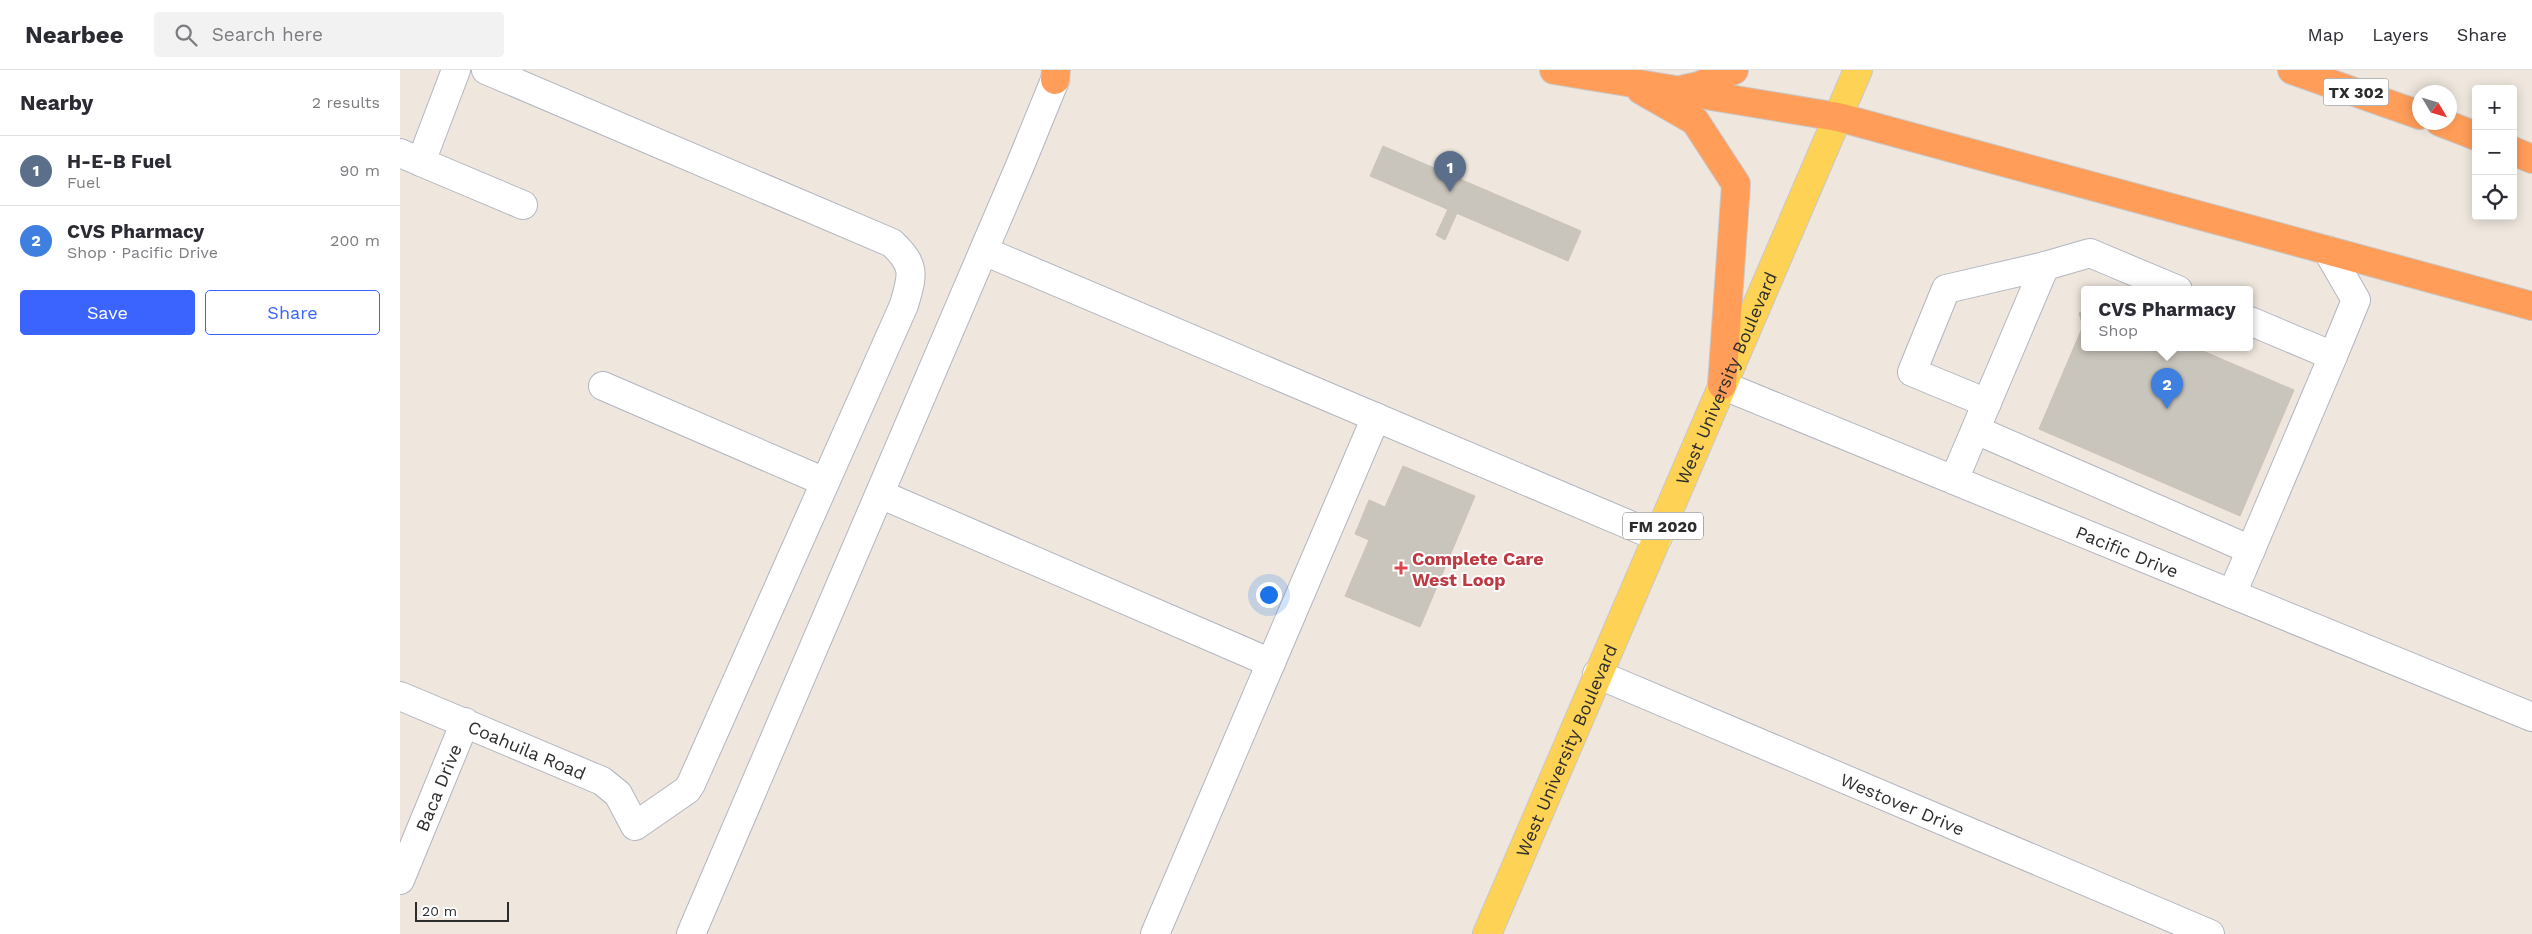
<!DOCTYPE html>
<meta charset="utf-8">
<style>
:root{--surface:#fff;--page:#f2f2f3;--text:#2b2b33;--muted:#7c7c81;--line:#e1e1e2;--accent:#3b64ff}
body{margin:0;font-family:"Work Sans",sans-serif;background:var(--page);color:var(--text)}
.controls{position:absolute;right:15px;top:15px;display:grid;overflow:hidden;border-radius:5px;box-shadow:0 2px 12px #0003}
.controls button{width:45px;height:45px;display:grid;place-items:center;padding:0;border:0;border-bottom:1px solid var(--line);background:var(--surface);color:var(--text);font:25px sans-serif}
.compass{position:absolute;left:2012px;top:15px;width:45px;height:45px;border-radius:50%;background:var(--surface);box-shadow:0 2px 12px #0003;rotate:128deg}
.scale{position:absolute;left:15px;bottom:12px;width:94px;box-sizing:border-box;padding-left:5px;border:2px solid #2c2c2c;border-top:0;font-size:14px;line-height:18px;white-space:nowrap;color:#2c2c2c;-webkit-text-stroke:4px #fff;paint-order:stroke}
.you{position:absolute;left:868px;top:524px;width:18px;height:18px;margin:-12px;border:4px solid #fff;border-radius:50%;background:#1a73e8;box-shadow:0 0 0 8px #1a73e833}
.badge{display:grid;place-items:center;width:32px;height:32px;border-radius:50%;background:var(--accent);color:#fff;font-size:16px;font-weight:700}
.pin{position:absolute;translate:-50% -41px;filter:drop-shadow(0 1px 2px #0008)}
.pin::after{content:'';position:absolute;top:26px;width:18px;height:15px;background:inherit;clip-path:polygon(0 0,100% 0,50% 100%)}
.popup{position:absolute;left:1681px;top:216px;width:172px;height:65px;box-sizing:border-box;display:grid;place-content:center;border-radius:5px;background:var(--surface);filter:drop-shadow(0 1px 4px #0005);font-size:16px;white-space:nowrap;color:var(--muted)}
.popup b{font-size:19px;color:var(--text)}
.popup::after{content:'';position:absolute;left:50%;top:100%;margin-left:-10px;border:10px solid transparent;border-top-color:var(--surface)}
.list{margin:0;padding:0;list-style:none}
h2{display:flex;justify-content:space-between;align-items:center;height:65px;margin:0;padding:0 20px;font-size:21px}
h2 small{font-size:16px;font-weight:400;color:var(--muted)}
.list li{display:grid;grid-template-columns:32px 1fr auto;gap:15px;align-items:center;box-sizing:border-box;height:70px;padding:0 20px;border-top:1px solid var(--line)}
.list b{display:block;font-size:19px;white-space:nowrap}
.list p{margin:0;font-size:16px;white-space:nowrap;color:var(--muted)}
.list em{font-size:16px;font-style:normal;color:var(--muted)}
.actions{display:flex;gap:10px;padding:15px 20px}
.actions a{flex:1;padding:11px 0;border:1px solid var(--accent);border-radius:5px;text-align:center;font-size:18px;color:var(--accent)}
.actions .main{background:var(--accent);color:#fff}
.icon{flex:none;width:28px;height:28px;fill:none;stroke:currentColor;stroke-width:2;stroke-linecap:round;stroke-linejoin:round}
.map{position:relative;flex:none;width:2132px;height:864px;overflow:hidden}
header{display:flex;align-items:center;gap:30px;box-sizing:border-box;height:70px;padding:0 25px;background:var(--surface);border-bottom:1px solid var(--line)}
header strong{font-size:24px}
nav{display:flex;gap:28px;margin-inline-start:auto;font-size:18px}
.search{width:350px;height:45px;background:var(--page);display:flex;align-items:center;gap:12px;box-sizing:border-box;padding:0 18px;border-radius:5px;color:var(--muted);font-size:19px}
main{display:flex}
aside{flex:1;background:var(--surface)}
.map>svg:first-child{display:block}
.building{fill:#cac5bc;stroke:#cbc3b7}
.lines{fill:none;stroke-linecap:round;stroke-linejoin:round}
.minor-casing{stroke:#b2b5c1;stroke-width:30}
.major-casing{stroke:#c8c8c8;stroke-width:30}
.highway-casing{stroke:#c8c8c8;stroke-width:30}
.minor{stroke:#fff;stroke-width:28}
.major{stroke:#fdd255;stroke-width:28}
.highway{stroke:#ff9d59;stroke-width:28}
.health-dot{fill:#e0444e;stroke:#fff;stroke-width:2}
.labels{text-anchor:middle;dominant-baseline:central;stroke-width:4;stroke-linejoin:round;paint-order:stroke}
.shield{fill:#fff;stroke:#6b6b6b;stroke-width:1}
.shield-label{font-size:16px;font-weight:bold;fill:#2c2c2c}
.street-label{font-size:18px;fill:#2c2c2c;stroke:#fff}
.health-label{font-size:18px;font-weight:bold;fill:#be3a42;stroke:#fff;text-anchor:start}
</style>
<header>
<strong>Nearbee</strong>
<div class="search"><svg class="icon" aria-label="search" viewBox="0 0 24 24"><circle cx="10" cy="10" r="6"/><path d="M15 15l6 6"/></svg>Search here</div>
<nav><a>Map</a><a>Layers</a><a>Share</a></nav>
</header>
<main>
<aside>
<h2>Nearby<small>2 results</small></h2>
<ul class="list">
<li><span class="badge" style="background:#5c6f8a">1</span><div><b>H-E-B Fuel</b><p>Fuel</p></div><em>90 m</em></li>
<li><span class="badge" style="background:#3f7fe0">2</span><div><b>CVS Pharmacy</b><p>Shop · Pacific Drive</p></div><em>200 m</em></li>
</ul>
<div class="actions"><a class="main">Save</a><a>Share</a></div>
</aside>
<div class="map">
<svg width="2132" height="864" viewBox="0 0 2132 864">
<rect width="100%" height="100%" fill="#efe7de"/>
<!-- building -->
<g class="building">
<polygon points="983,76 1181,161 1168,191 970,106"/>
<polygon points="1048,139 1057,143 1045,170 1036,165"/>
<polygon points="1684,241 1684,278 1796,278 1894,320 1840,446 1639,359 1683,256 1679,243"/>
<polygon points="1003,396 1075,426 1020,557 945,526 969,470 955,464 969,430 985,437"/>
</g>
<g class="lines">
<!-- minor casing -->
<g class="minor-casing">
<g id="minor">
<polyline points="56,0 21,92 123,135"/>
<polyline points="0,83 21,92"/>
<polyline points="584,181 1258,467"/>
<polyline points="1850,251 1933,286 1956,230 1927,180"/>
<path id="s1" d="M1322 315 2132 647"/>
<polyline points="203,316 425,412"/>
<polyline points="1587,333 1512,302 1546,219 1645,196"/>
<polyline points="1576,360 1851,480"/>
<polyline points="1554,410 1645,196 1690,183 1778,220"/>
<polyline points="480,424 871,593"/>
<polyline points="1832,524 1933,286"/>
<path id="s2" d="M1197 604 1810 864"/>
<path id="s3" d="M0 626 202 711 218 724 235 756 287 720 291 714 504 235C513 204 516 196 492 173L86 0"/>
<path id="s4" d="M0 810 65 652"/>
<polyline points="291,864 619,98 655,10"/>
<polyline points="755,864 976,347"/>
</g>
</g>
<!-- major casing -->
<g class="major-casing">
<g id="major">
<path id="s5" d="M1087 864 1458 0"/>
</g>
</g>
<!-- highway casing -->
<g class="highway-casing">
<g id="highway">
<polyline points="1154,0 1438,47 2132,236"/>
<polyline points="1892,0 2020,45"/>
<polyline points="655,10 656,0"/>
<polyline points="1285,19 1299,16 1334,0"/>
<polyline points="1241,20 1295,51 1336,114 1322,315"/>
<polyline points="2040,52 2076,66"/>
<polyline points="2113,81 2132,89"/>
</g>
</g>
<!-- minor -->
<use href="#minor" class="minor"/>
<!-- major -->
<use href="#major" class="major"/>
<!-- highway -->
<use href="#highway" class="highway"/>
</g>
<!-- markers -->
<path class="health-dot" d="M998.5 490.5h5v5h5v5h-5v5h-5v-5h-5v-5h5z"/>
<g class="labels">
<!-- shield labels -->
<g class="shield">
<rect x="1923.5" y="8.5" width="65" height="27" rx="4"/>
<rect x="1223" y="442.5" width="80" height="27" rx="4"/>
</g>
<g class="shield-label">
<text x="1956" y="22">TX 302</text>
<text x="1263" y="456">FM 2020</text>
</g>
<!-- street labels -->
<g class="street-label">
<text stroke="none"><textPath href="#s5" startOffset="605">West University Boulevard</textPath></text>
<text stroke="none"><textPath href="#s1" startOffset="438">Pacific Drive</textPath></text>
<text stroke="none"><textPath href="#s3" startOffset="138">Coahuila Road</textPath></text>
<text stroke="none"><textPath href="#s5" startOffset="200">West University Boulevard</textPath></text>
<text stroke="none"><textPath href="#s4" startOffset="100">Baca Drive</textPath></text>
<text stroke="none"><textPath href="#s2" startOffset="332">Westover Drive</textPath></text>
</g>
<!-- health labels -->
<g class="health-label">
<text x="1012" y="488">Complete Care<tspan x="1012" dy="21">West Loop</tspan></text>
</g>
</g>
</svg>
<div class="controls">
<button>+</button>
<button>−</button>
<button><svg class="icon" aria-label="locate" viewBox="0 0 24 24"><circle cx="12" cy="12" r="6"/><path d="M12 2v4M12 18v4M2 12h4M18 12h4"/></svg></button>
</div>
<svg class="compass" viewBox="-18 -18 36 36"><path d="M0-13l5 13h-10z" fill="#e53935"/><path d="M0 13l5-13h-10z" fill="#7c7c81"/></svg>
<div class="scale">20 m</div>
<div class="you"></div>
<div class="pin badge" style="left:1050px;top:122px;background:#5c6f8a">1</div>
<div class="pin badge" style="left:1767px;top:339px;background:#3f7fe0">2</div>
<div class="popup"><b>CVS Pharmacy</b>Shop</div>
</div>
</main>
